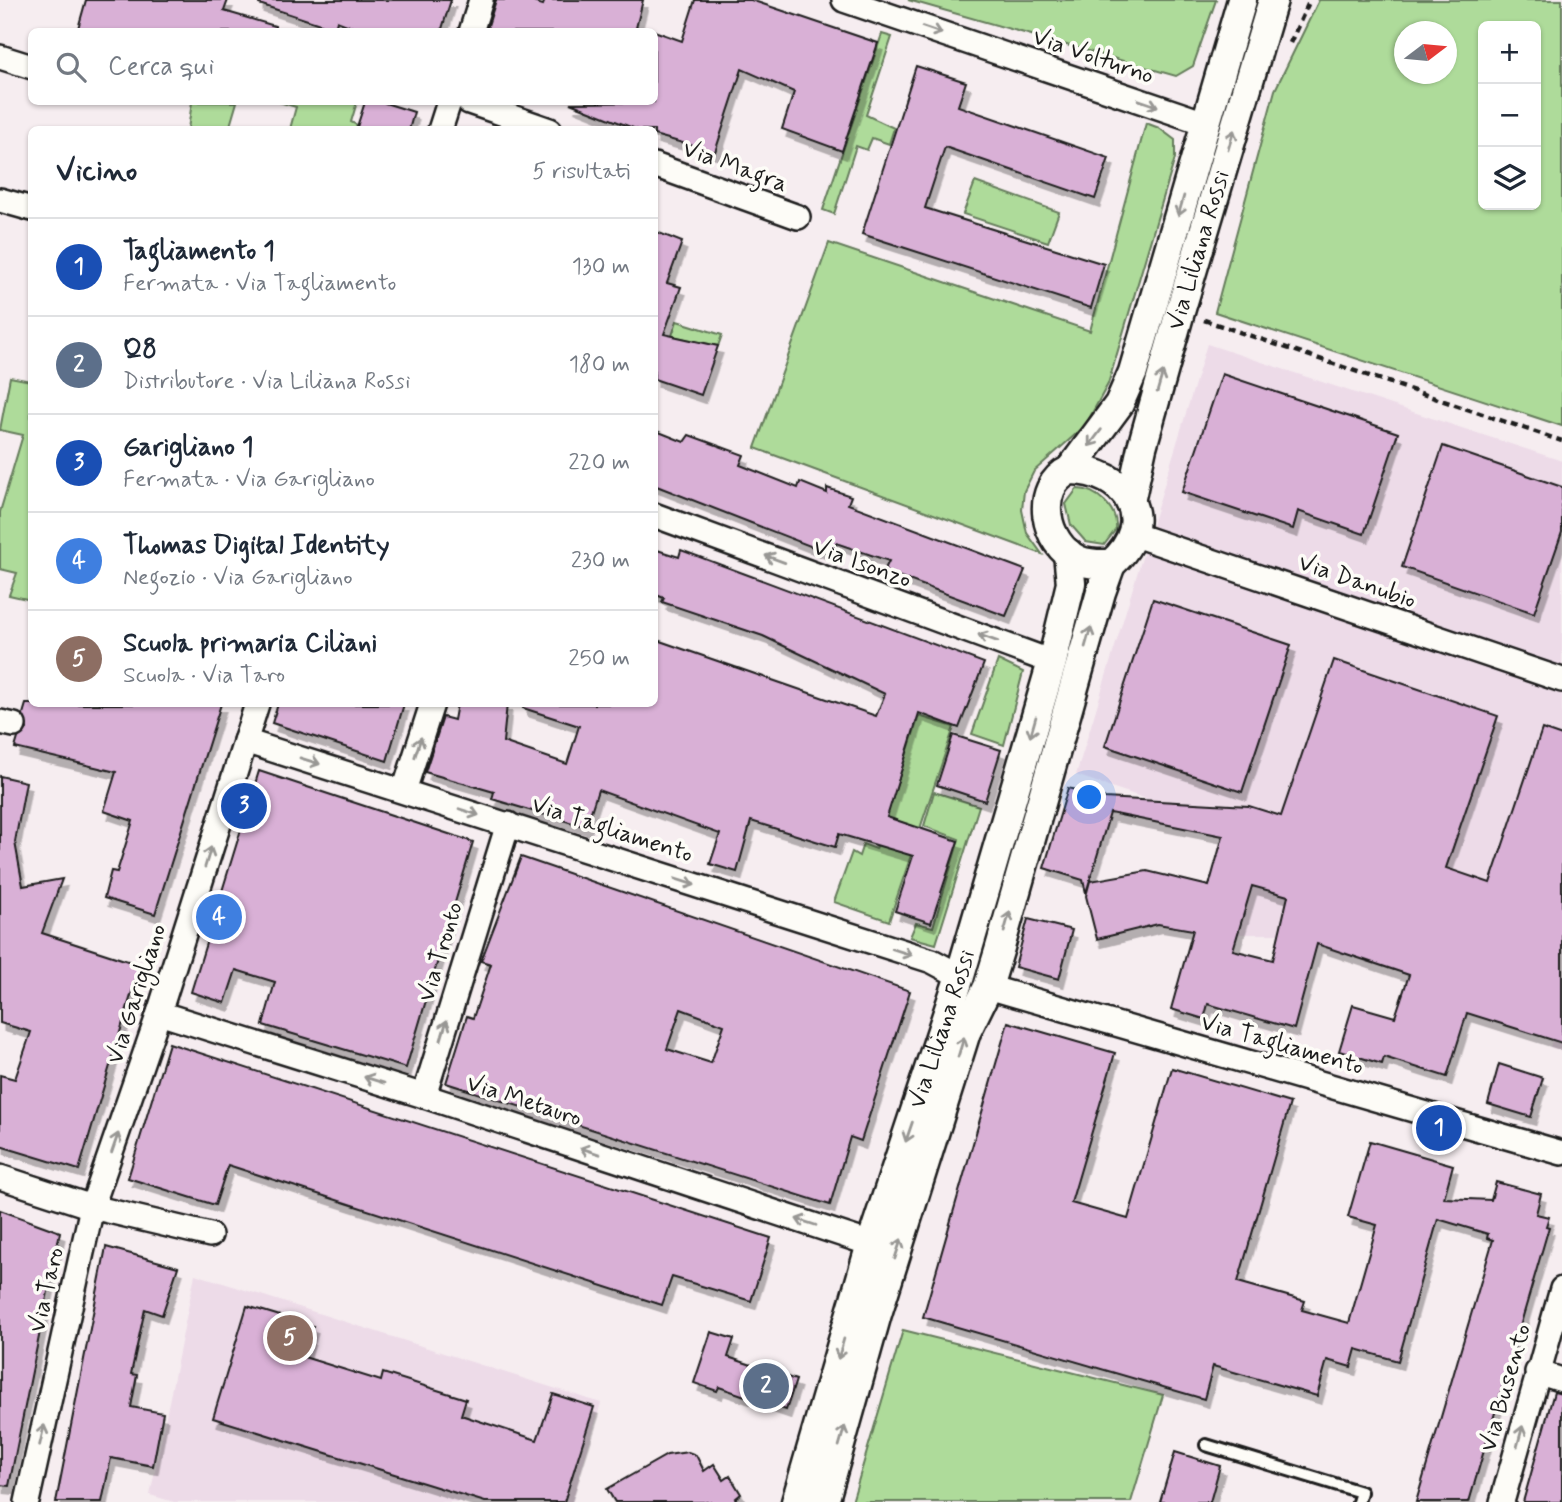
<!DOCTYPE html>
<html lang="it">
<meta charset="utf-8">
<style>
:root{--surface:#fff;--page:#f2f2f3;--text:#1f2937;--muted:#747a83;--line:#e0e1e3;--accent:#1c1c1c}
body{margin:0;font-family:Mynerve,sans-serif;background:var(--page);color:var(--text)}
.controls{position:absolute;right:21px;top:21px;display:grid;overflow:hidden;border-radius:10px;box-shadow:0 2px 5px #0004}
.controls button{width:63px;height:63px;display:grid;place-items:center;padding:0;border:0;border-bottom:2px solid var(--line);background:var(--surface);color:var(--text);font:35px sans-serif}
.compass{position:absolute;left:1394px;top:21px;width:63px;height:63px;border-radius:50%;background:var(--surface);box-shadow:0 2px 5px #0004;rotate:74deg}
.you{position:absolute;left:1090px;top:798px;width:24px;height:24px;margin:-18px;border:5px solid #fff;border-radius:50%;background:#1a73e8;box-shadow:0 0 0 10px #1a73e833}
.badge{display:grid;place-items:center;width:46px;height:46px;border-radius:50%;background:var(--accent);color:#fff;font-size:23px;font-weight:700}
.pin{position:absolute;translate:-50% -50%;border:4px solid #fff;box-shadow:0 2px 7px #0006}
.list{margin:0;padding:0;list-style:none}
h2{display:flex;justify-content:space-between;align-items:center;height:91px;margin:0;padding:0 28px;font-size:30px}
h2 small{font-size:23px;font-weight:400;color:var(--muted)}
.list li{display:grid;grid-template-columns:46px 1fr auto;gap:21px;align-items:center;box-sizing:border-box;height:98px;padding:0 28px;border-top:2px solid var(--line)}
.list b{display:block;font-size:26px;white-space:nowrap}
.list p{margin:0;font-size:23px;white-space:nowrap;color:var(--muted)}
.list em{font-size:23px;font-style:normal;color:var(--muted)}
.icon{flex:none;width:38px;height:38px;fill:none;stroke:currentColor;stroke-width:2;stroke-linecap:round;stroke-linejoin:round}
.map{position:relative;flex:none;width:1562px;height:1502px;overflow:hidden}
.search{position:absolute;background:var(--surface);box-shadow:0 2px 5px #0004;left:28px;top:28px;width:630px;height:77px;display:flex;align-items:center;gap:18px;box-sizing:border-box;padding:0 24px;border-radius:10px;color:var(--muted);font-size:26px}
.panel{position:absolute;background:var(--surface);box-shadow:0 2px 5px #0004;left:28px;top:126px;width:630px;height:581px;border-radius:10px}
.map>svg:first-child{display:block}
.built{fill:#eddbe8}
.green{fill:#aedb9a;stroke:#657c5b;stroke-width:2;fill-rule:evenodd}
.building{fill:#d9b0d6;stroke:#1c1c1c;stroke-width:2;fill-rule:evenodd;filter:url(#shadow)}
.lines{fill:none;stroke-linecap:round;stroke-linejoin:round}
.service-casing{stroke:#1c1c1c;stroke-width:16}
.minor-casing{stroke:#1c1c1c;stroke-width:28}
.tertiary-casing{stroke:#1c1c1c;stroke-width:33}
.path{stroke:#1c1c1c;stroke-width:4.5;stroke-dasharray:7 5;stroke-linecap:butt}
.service{stroke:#fdfcf7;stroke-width:10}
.minor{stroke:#fdfcf7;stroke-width:23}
.tertiary{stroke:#fdfcf7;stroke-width:28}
.oneway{stroke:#989794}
.labels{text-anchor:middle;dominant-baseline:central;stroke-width:7;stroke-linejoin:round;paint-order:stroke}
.street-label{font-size:24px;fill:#1c1c1c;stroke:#fdfcf7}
</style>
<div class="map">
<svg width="1562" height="1502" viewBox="0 0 1562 1502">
<defs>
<filter id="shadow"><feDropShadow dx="4.5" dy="8" stdDeviation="0" flood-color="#0004"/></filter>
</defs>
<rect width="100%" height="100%" fill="#f6edf0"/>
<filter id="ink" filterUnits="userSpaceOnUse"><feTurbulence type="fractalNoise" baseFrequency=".0143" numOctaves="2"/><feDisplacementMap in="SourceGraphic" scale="14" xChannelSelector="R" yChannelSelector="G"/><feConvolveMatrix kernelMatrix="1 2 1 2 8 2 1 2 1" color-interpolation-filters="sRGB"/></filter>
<g filter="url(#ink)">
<!-- built -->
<g class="built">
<polygon points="1207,344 1562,461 1562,1051 1550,1047 1552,1040 1494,1022 1498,1004 1279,934 1238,934 1198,922 1226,826 1076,775"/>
<polygon points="195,1274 601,1403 572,1502 174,1502 150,1495"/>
</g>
<!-- green -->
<g class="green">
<polygon points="908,0 1216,0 1193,66 1176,76"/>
<path d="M1319 0H1562V426L1215 312 1275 90ZM1483 26H1536V205H1483ZM1404 32H1446V74H1404Z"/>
<polygon points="882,34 892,37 866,115 894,128 889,144 872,138 867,150 856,146 834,214 823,210"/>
<polygon points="192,102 237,102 229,129 188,129"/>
<polygon points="279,102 357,102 351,122 357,125 356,129 290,129 296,107"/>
<polygon points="1146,123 1159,128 1175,140 1175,158 1108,384 1085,426 1034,471 1024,491 1022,510 1027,533 1042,554 755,448 829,243 1090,331"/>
<polygon points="975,182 1059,212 1048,242 963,214"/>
<polygon points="677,321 722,335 718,346 672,336"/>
<polygon points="10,377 31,381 31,600 9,595 17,573 0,569 0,512 23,435 0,430"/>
<path d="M1077 489C1097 489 1118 509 1116 529L1104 545 1086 542 1071 525 1066 504Z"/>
<polygon points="998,660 1023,672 1004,745 972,734"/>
<polygon points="919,716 954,727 889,921 834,902 852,852 859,856 863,844 876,849"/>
<polygon points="934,792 979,806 936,944 910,937 916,923 933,927 959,839 924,826"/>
<polygon points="903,1330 1163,1395 1131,1502 852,1502"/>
</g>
<!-- building -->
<g class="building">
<polygon points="86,0 228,0 224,11 275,26 275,32 77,32"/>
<polygon points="259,0 451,0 441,32 365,32 337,21 335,29 259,4"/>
<polygon points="496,0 527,0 543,5 545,0 643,0 635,32 486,32"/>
<polygon points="695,0 751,0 878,43 842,151 782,129 794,92 742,69 715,152 654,135 654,130 638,130 570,103 654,102 654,31 682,41"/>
<polygon points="916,66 966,82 958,106 1109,158 1095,199 945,147 925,208 1104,264 1091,308 862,234"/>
<polygon points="365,102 382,102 414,112 409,130 356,130"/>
<polygon points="654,231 682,242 667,283 681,287 664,334 718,346 701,395 654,379"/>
<polygon points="1222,374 1398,433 1364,534 1298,511 1293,529 1182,492"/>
<polygon points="654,430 684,442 689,435 744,455 740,465 798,488 800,482 827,493 827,488 851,496 848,504 1025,570 1006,616 884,571 889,561 836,543 833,555 654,485"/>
<polygon points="1443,446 1562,487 1562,532 1534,613 1402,567"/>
<polygon points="654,549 679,557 681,550 984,663 959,728 919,713 887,817 958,841 931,923 895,911 913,856 839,834 835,847 751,821 737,872 710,864 720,834 598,790 586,827 492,799 494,792 425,772 443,717 454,720 457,704 507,704 503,742 567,764 579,726 523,708 523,704 654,704 654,639 876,716 885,694 763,636 662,602 664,598 654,594"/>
<polygon points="1153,599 1291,645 1242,792 1105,746"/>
<path d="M1334 660 1498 716 1446 868 1490 883 1542 729 1562 736V1043L1467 1013 1447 1077 1384 1057 1382 1064 1339 1051 1353 1005 1395 1017 1409 975 1317 944 1294 1029 1208 1004 1204 1019 1171 1009 1193 930 1158 924 1097 939 1086 896 1090 881 1147 871 1209 886 1223 836 1110 813 1086 893 1083 880 1044 868 1068 788 1104 798 1249 806 1281 816ZM1252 886 1288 896 1273 960 1233 950Z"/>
<polygon points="26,704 221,704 155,914 104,898 111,871 117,872 133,821 104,811 116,772 15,748 18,738 27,729 23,714"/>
<polygon points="278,704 404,704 387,761 272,723"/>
<polygon points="953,735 1001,750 985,801 937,785"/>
<polygon points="259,771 473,842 406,1068 263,1025 275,982 236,970 225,1003 191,992"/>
<polygon points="0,776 26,782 15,842 23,886 62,879 42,933 140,965 79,1170 0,1146 0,1075 15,1079 31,1032 0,1023"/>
<path d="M521 857 910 991 861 1141 850 1137 830 1205 446 1083 467 1016 473 1018 491 964 481 961ZM681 1009 724 1025 711 1063 667 1049Z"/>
<polygon points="1028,919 1072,930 1059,979 1015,967"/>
<polygon points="1008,1022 1115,1053 1071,1203 1128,1219 1172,1068 1290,1103 1238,1282 1305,1301 1302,1310 1349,1323 1377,1225 1348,1217 1370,1141 1453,1165 1444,1198 1491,1200 1496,1182 1541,1194 1536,1214 1549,1217 1546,1226 1549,1227 1469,1502 1416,1502 1493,1240 1487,1238 1488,1234 1438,1219 1398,1361 1356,1349 1351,1367 1327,1360 1317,1396 1213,1366 1204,1399 923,1317"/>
<polygon points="169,1043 771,1238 751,1301 672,1277 662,1305 228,1165 215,1205 128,1178"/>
<polygon points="1499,1064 1543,1078 1531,1117 1488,1104"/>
<polygon points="0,1210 60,1232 9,1486 0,1485"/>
<polygon points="106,1247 178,1267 162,1315 145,1309 131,1374 137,1375 131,1407 163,1413 153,1466 111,1458 102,1502 56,1502"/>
<polygon points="247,1306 313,1326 304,1357 381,1381 383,1373 466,1399 461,1415 537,1440 553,1394 594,1407 564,1502 485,1502 213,1418"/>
<polygon points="711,1332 734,1339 728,1357 796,1380 786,1410 719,1387 717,1391 694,1383"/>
<polygon points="1554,1392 1562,1394 1562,1502 1523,1502"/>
<polygon points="688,1452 696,1455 704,1471 714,1464 724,1480 730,1476 741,1494 735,1499 737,1502 615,1502 607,1489 667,1455"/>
<polygon points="1175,1452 1220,1466 1210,1502 1160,1502"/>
</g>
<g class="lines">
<!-- service casing -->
<g class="service-casing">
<polyline id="service" points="1206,1445 1361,1492 1358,1502"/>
</g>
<!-- minor casing -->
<g class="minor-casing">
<g id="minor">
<polyline points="844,0 1205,123"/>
<polyline points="471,32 481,0"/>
<polyline points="0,57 32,67"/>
<polyline points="469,102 550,130"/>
<polyline points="440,130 449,102"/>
<polyline points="654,165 798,217"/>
<polyline points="0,200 32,209"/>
<polyline points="654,515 1052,662"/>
<polyline points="1135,535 1562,680"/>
<polyline points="0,722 14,725"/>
<polyline points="245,741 932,961 960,976"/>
<polyline points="404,791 432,704"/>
<polyline points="988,987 1562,1153"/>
<polyline points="159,1013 424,1096 871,1244"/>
<polyline points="424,1096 508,824"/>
<polyline points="0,1177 92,1207 210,1235"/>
<polyline points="1537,1372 1562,1380"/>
<polyline points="27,1502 92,1207 159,1013 257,704"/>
<polyline points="1502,1502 1562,1289"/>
</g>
</g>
<!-- tertiary casing -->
<g class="tertiary-casing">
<g id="tertiary">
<polyline points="1070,470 1119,404 1133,372 1242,0"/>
<path d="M1070 470C1126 470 1160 521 1111 564 1100 564 1089 565 1078 560 1044 544 1033 487 1070 470Z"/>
<path id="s1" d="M1130 502 1142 447 1180 312 1273 0"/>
<path id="s2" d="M796 1502 871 1244 960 976 1052 662 1071 583 1068 553"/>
<polyline points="824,1502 877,1314 966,1032 988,987 999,951 1101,592 1111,564"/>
</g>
</g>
<!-- path -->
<g class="path">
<polyline points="1290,43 1310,0"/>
<polyline points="1204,320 1562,441"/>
</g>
<!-- service -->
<use href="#service" class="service"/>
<!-- minor -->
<use href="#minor" class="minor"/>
<!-- tertiary -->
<use href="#tertiary" class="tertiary"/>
</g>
<!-- one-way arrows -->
<defs><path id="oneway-shaft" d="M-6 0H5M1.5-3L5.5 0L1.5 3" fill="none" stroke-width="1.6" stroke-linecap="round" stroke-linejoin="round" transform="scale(1.75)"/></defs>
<g class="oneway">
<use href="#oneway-shaft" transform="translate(932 30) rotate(19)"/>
<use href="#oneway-shaft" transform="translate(1148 103) rotate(19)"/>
<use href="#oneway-shaft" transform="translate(1231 140) rotate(-73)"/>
<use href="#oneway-shaft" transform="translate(1181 206) rotate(106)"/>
<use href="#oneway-shaft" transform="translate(1160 382) rotate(-74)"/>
<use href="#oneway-shaft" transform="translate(1095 438) rotate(127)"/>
<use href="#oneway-shaft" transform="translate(775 559) rotate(-160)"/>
<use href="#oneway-shaft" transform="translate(1088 637) rotate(-74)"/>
<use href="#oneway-shaft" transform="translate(988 638) rotate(-160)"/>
<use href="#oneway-shaft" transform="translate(1033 727) rotate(106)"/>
<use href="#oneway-shaft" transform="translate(418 747) rotate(-72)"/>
<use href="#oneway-shaft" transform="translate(310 761) rotate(17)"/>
<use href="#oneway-shaft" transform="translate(469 812) rotate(18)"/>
<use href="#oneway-shaft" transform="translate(208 857) rotate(-73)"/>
<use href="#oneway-shaft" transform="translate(685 882) rotate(18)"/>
<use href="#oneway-shaft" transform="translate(1007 922) rotate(-74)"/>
<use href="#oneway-shaft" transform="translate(902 952) rotate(18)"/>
<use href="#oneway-shaft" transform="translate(444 1030) rotate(-73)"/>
<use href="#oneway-shaft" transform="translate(961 1047) rotate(-73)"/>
<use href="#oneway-shaft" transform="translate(374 1080) rotate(-163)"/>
<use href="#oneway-shaft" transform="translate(909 1132) rotate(109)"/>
<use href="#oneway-shaft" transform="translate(115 1143) rotate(-71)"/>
<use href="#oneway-shaft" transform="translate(590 1151) rotate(-162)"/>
<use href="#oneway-shaft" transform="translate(806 1222) rotate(-162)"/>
<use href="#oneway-shaft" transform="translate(898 1249) rotate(-72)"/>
<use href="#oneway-shaft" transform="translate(841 1349) rotate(106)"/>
<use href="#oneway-shaft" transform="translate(42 1435) rotate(-77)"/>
<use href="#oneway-shaft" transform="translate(842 1436) rotate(-74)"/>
<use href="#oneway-shaft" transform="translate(1520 1436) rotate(-75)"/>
</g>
</g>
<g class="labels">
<!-- street labels -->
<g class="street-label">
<text transform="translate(1093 57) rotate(19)">Via Volturno</text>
<text transform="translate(735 167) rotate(20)">Via Magra</text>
<text stroke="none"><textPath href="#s1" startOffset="261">Via Liliana Rossi</textPath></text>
<text transform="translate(862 564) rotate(20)">Via Isonzo</text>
<text transform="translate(1357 582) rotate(19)">Via Danubio</text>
<text transform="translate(612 830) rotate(18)">Via Tagliamento</text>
<text transform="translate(441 952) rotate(-73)">Via Tronto</text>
<text transform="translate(137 994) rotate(-72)">Via Garigliano</text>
<text stroke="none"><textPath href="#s2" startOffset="495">Via Liliana Rossi</textPath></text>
<text transform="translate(1282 1045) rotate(16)">Via Tagliamento</text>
<text transform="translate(524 1101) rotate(18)">Via Metauro</text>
<text transform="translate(47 1290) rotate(-77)">Via Taro</text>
<text transform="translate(1506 1388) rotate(-74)">Via Busento</text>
</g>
</g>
</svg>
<div class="controls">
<button>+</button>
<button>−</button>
<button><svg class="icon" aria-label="layers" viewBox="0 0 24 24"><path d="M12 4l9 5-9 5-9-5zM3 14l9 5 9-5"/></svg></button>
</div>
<svg class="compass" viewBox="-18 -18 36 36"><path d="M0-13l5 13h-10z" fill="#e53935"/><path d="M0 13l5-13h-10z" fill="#747a83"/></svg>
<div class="you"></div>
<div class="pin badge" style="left:1439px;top:1128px;background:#1a4fb4">1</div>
<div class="pin badge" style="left:766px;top:1386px;background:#5c6f8a">2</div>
<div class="pin badge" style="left:244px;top:806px;background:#1a4fb4">3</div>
<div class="pin badge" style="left:219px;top:917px;background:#3f7fe0">4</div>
<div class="pin badge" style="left:290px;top:1338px;background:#8d6e63">5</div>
<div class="search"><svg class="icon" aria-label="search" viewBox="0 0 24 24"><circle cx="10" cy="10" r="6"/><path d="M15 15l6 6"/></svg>Cerca qui</div>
<section class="panel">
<h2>Vicino<small>5 risultati</small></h2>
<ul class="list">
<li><span class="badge" style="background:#1a4fb4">1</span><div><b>Tagliamento 1</b><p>Fermata · Via Tagliamento</p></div><em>130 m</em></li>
<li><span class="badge" style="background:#5c6f8a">2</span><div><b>Q8</b><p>Distributore · Via Liliana Rossi</p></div><em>180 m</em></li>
<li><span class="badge" style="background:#1a4fb4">3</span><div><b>Garigliano 1</b><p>Fermata · Via Garigliano</p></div><em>220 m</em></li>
<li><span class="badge" style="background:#3f7fe0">4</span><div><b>Thomas Digital Identity</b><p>Negozio · Via Garigliano</p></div><em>230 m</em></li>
<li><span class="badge" style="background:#8d6e63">5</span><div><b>Scuola primaria Ciliani</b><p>Scuola · Via Taro</p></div><em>250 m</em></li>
</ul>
</section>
</div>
